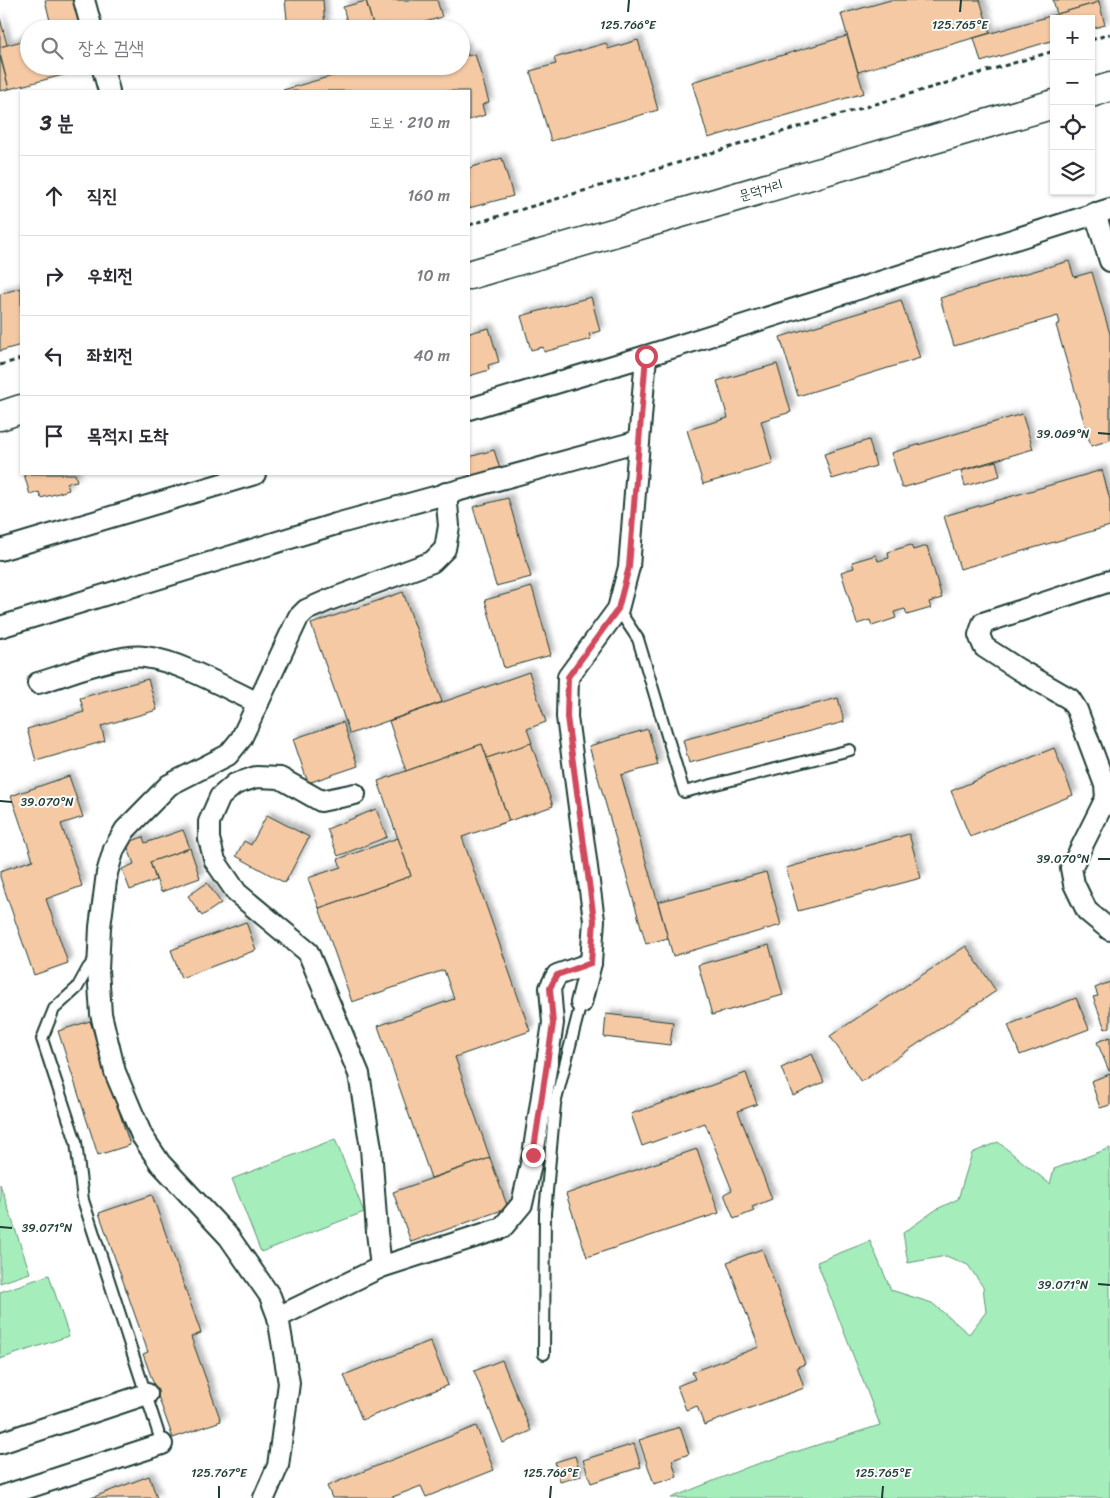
<!DOCTYPE html>
<html lang="ko">
<meta charset="utf-8">
<style>
:root{--surface:#fff;--page:#f7f7f7;--text:#2b2b33;--muted:#7c7c81;--line:#e1e1e2}
body{margin:0;font-family:Sriracha,"Poor Story",sans-serif;background:var(--page);color:var(--text)}
.controls{position:absolute;right:15px;top:15px;display:grid;overflow:hidden;border-radius:0px;box-shadow:0 1px 4px #0004}
.controls button{width:45px;height:45px;display:grid;place-items:center;padding:0;border:0;border-bottom:1px solid var(--line);background:var(--surface);color:var(--text);font:25px sans-serif}
.stop{position:absolute;width:15px;height:15px;margin:-11px;border:4px solid #d1495b;border-radius:50%;background:#fff}
.stop.end{background:#d1495b;border-color:#fff;box-shadow:0 1px 5px #0008}
.list{margin:0;padding:0;list-style:none}
h2{display:flex;justify-content:space-between;align-items:center;height:65px;margin:0;padding:0 20px;font-size:21px}
h2 small{font-size:16px;font-weight:400;color:var(--muted)}
.list li{display:grid;grid-template-columns:32px 1fr auto;gap:15px;align-items:center;box-sizing:border-box;height:80px;padding:0 20px;border-top:1px solid var(--line)}
.list b{display:block;font-size:19px;white-space:nowrap}
.list em{font-size:16px;font-style:normal;color:var(--muted)}
.icon{flex:none;width:28px;height:28px;fill:none;stroke:currentColor;stroke-width:2;stroke-linecap:round;stroke-linejoin:round}
.map{position:relative;flex:none;width:1110px;height:1498px;overflow:hidden}
.search{position:absolute;background:var(--surface);box-shadow:0 1px 4px #0004;left:20px;top:20px;width:450px;height:55px;display:flex;align-items:center;gap:12px;box-sizing:border-box;padding:0 18px;border-radius:28px;color:var(--muted);font-size:19px}
.panel{position:absolute;background:var(--surface);box-shadow:0 1px 4px #0004;left:20px;top:90px;width:450px;height:385px;border-radius:0px}
.map>svg:first-child{display:block}
.green{fill:#a5edbb;stroke:#629578}
.building{fill:#f5c9a4;stroke:#1f3d34;filter:url(#shadow)}
.lines{fill:none;stroke-linecap:round;stroke-linejoin:round}
.service-casing{stroke:#1f3d34;stroke-width:14}
.minor-casing{stroke:#1f3d34;stroke-width:24}
.secondary-casing{stroke:#1f3d34;stroke-width:31}
.path{stroke:#1f3d34;stroke-width:3;stroke-dasharray:5 4;stroke-linecap:butt}
.service{stroke:#fff;stroke-width:10}
.minor{stroke:#fff;stroke-width:20}
.secondary{stroke:#fff;stroke-width:28}
.route{stroke:#d1495b;stroke-width:6}
.ticks{fill:none;stroke:#1f3d34;stroke-width:2}
.labels{text-anchor:middle;dominant-baseline:central;stroke-width:4;stroke-linejoin:round;paint-order:stroke}
.street-label{font-size:14px;fill:#1f3d34;stroke:#fff}
.ticks-label{font-size:12px;text-anchor:middle;fill:#1f3d34;stroke:#fff;stroke-width:4;stroke-linejoin:round;paint-order:stroke}
</style>
<div class="map">
<svg width="1110" height="1498" viewBox="0 0 1110 1498">
<defs>
<filter id="shadow"><feDropShadow dx="4.5" dy="-4.5" stdDeviation="2.5" flood-color="#0004"/></filter>
</defs>
<rect width="100%" height="100%" fill="#fff"/>
<filter id="ink" filterUnits="userSpaceOnUse"><feTurbulence type="fractalNoise" baseFrequency=".02" numOctaves="2"/><feDisplacementMap in="SourceGraphic" scale="10" xChannelSelector="R" yChannelSelector="G"/><feConvolveMatrix kernelMatrix="1 2 1 2 8 2 1 2 1" color-interpolation-filters="sRGB"/></filter>
<g filter="url(#ink)">
<!-- green -->
<g class="green">
<polygon points="335,1139 364,1212 261,1252 232,1179"/>
<polygon points="998,1142 1050,1184 1054,1169 1110,1148 1110,1498 671,1498 748,1467 880,1425 817,1262 870,1241 891,1290 932,1303 969,1334 986,1312 983,1287 968,1265 946,1256 908,1263 903,1233 937,1209 958,1199 972,1153"/>
<polygon points="0,1184 30,1273 0,1283"/>
<polygon points="49,1275 69,1336 0,1359 0,1292"/>
</g>
<!-- building -->
<g class="building">
<polygon points="45,0 77,0 85,29 52,29"/>
<polygon points="285,0 323,0 325,29 288,29"/>
<polygon points="366,0 437,0 442,17 402,29 374,29"/>
<polygon points="891,0 980,0 990,33 858,72 841,14"/>
<polygon points="1053,0 1098,0 1099,2 1057,14"/>
<polygon points="366,1 374,29 349,29 343,7"/>
<polygon points="1099,2 1105,25 1091,29 1091,19 1054,19 1054,40 981,62 974,38"/>
<polygon points="0,18 7,45 0,47"/>
<polygon points="847,36 864,93 708,138 692,82"/>
<polygon points="29,39 29,66 94,67 9,89 0,54 0,47"/>
<polygon points="638,40 658,110 551,141 530,71 556,64 554,58 606,43 608,49"/>
<polygon points="465,46 468,56 475,54 489,102 482,105 485,115 469,120 469,91 284,91 283,90 367,66 461,66 461,47"/>
<polygon points="0,56 9,89 0,91"/>
<polygon points="502,158 513,196 469,208 469,168"/>
<polygon points="1069,261 1074,277 1092,272 1110,334 1110,440 1091,446 1056,325 1060,323 1058,316 954,346 940,298"/>
<polygon points="21,288 21,345 0,351 0,294"/>
<polygon points="591,297 600,331 589,334 591,339 544,352 543,347 531,350 521,316"/>
<polygon points="901,300 920,358 798,396 780,337"/>
<polygon points="489,328 499,362 488,365 489,370 469,376 469,333"/>
<polygon points="777,364 791,412 761,421 773,464 703,484 687,430 728,418 717,381"/>
<polygon points="1022,414 1033,449 902,488 891,453"/>
<polygon points="869,440 876,466 832,479 824,454"/>
<polygon points="494,450 500,469 469,478 469,457"/>
<polygon points="996,461 1000,476 965,486 961,471"/>
<polygon points="1102,470 1110,500 1110,526 960,569 944,516"/>
<polygon points="24,474 75,474 77,481 67,483 69,490 41,498 39,492 30,495"/>
<polygon points="508,498 531,577 496,586 473,507"/>
<polygon points="911,545 913,550 927,546 942,598 929,602 931,608 907,615 905,609 894,612 896,618 872,626 870,620 857,624 841,572 854,568 852,562 876,555 878,561 889,558 888,552"/>
<polygon points="532,587 551,655 504,668 485,600"/>
<polygon points="403,592 442,702 350,734 311,624"/>
<polygon points="529,672 546,722 527,729 532,743 487,758 482,744 406,771 389,721"/>
<polygon points="148,679 157,710 101,726 105,741 36,761 27,729 84,712 80,698"/>
<polygon points="838,698 844,722 689,763 683,740"/>
<polygon points="343,722 358,766 308,783 293,739"/>
<polygon points="648,729 658,765 621,775 668,938 646,944 589,746"/>
<polygon points="531,743 553,806 509,821 487,758"/>
<polygon points="482,744 509,821 462,837 530,1031 455,1057 490,1158 431,1178 378,1026 454,999 444,970 352,1002 319,908 411,876 378,781"/>
<polygon points="1054,748 1073,795 970,837 951,791"/>
<polygon points="69,776 83,817 61,824 82,886 46,899 68,963 34,975 0,877 0,871 33,860 11,796"/>
<polygon points="376,809 387,837 338,856 327,829"/>
<polygon points="267,815 309,837 285,883 236,856 244,841 251,845"/>
<polygon points="183,830 190,848 150,862 156,880 130,890 122,869 134,864 126,843 143,837 145,843"/>
<polygon points="909,834 921,878 798,911 786,868"/>
<polygon points="398,838 411,876 319,908 308,878 341,867 338,859"/>
<polygon points="190,848 200,878 161,892 150,862"/>
<polygon points="766,872 781,925 673,956 658,902"/>
<polygon points="207,883 221,903 202,916 188,896"/>
<polygon points="246,922 256,950 181,978 171,950"/>
<polygon points="769,945 783,995 712,1015 698,965"/>
<polygon points="966,946 996,991 861,1082 830,1036"/>
<polygon points="1110,982 1110,1027 1105,1029 1093,997 1098,996 1095,988"/>
<polygon points="1076,998 1089,1029 1020,1055 1008,1025"/>
<polygon points="606,1014 673,1022 670,1045 604,1037"/>
<polygon points="90,1021 130,1145 98,1155 58,1031"/>
<polygon points="1110,1037 1110,1071 1109,1071 1097,1042"/>
<polygon points="812,1054 824,1082 793,1096 781,1068"/>
<polygon points="746,1073 757,1104 738,1111 772,1199 752,1207 754,1211 734,1219 724,1194 732,1190 705,1123 642,1146 631,1114"/>
<polygon points="1110,1074 1110,1105 1100,1108 1091,1081"/>
<polygon points="697,1149 719,1213 587,1257 566,1194"/>
<polygon points="490,1158 508,1208 411,1242 393,1192"/>
<polygon points="152,1195 201,1333 191,1337 221,1421 173,1438 143,1354 148,1352 99,1213"/>
<polygon points="762,1249 805,1364 797,1367 804,1388 704,1425 697,1406 686,1410 677,1386 695,1379 692,1372 759,1347 727,1262"/>
<polygon points="430,1341 448,1385 362,1420 344,1375"/>
<polygon points="502,1360 531,1431 503,1443 474,1371"/>
<polygon points="476,1426 494,1470 426,1497 421,1486 390,1498 332,1498 327,1486"/>
<polygon points="680,1427 689,1454 672,1460 677,1477 654,1484 639,1440"/>
<polygon points="634,1444 641,1467 591,1483 583,1460"/>
<polygon points="575,1456 581,1476 560,1482 555,1462"/>
<polygon points="149,1476 157,1498 91,1498"/>
</g>
<g class="lines">
<!-- service casing -->
<g class="service-casing">
<g id="service">
<polyline points="618,609 638,639 684,792 850,750"/>
<polyline points="96,958 88,968 77,988 54,1009 42,1039 76,1142 83,1200 162,1444"/>
<polyline points="544,1354 545,1213 555,1104 581,1003"/>
</g>
</g>
<!-- minor casing -->
<g class="minor-casing">
<g id="minor">
<polyline points="84,0 92,29"/>
<polyline points="102,66 109,91"/>
<polyline points="1095,213 1110,261"/>
<polyline points="469,409 646,356 1110,209"/>
<polyline points="0,550 255,474"/>
<polyline points="1110,581 983,623 979,635 984,647 1018,669 1070,699 1077,710 1105,785 1106,798 1071,868 1074,884 1087,911 1110,930"/>
<polyline points="0,627 336,524 639,441"/>
<path d="M38 683C63 676 120 653 145 657 179 661 226 688 258 703"/>
<polyline points="355,794 321,801 280,778 256,777 235,784 220,797 209,822 209,839 215,861 237,893 308,952 359,1074 371,1148 377,1232 381,1267"/>
<polyline points="581,1003 591,963 594,920 567,717 568,677 618,609 629,567 646,356"/>
<polyline points="278,1317 381,1267 502,1228 522,1204 533,1155 553,1023 550,988 557,975 591,963"/>
<polyline points="0,1443 147,1394"/>
<polyline points="0,1497 162,1444"/>
<polyline points="264,1498 278,1466 289,1383 278,1317 270,1296 229,1237 160,1163 142,1136 115,1072 101,1014 98,970 100,927 107,873 114,849 125,830 169,785 228,755 241,739 298,618 306,610 329,600 432,562 445,549 449,526 446,493"/>
</g>
</g>
<!-- secondary casing -->
<g class="secondary-casing">
<g id="secondary">
<polyline points="1091,93 1110,87"/>
<polyline points="469,275 1054,104"/>
<polyline points="0,416 21,409"/>
</g>
</g>
<!-- path -->
<g class="path">
<polyline points="1091,40 1110,34"/>
<polyline points="469,225 1054,51"/>
<polyline points="0,365 21,359"/>
</g>
<!-- service -->
<use href="#service" class="service"/>
<!-- minor -->
<use href="#minor" class="minor"/>
<!-- secondary -->
<use href="#secondary" class="secondary"/>
</g>
</g>
<g class="lines" filter="url(#ink)">
<!-- route -->
<polyline class="route" points="533,1155 553,1024 550,988 557,975 591,963 594,920 567,717 568,677 618,609 629,567 646,356"/>
</g>
<!-- ticks -->
<path class="ticks" d="M628 12 629 0M960 12 961 0M1098 433 1110 434M0 801 12 802M1098 859H1110M0 1227 12 1228M1098 1284 1110 1285M219 1498V1486M550 1498 551 1486M882 1498 883 1486"/>
<g class="labels">
<!-- street labels -->
<g class="street-label">
<text transform="translate(761 190) rotate(-16)">문덕거리</text>
</g>
</g>
<g class="ticks-label">
<text x="628" y="29">125.766°E</text>
<text x="960" y="29">125.765°E</text>
<text x="1063" y="438">39.069°N</text>
<text x="47" y="806">39.070°N</text>
<text x="1063" y="863">39.070°N</text>
<text x="47" y="1232">39.071°N</text>
<text x="1063" y="1289">39.071°N</text>
<text x="219" y="1477">125.767°E</text>
<text x="551" y="1477">125.766°E</text>
<text x="883" y="1477">125.765°E</text>
</g>
</svg>
<div class="controls">
<button>+</button>
<button>−</button>
<button><svg class="icon" aria-label="locate" viewBox="0 0 24 24"><circle cx="12" cy="12" r="6"/><path d="M12 2v4M12 18v4M2 12h4M18 12h4"/></svg></button>
<button><svg class="icon" aria-label="layers" viewBox="0 0 24 24"><path d="M12 4l9 5-9 5-9-5zM3 14l9 5 9-5"/></svg></button>
</div>
<div class="stop" style="left:646px;top:356px"></div>
<div class="stop end" style="left:533px;top:1155px"></div>
<div class="search"><svg class="icon" aria-label="search" viewBox="0 0 24 24"><circle cx="10" cy="10" r="6"/><path d="M15 15l6 6"/></svg>장소 검색</div>
<section class="panel">
<h2>3 분<small>도보 · 210 m</small></h2>
<ul class="list">
<li><svg class="icon" aria-label="ahead" viewBox="0 0 24 24"><path d="M12 20V5M6 11l6-6 6 6"/></svg><div><b>직진</b></div><em>160 m</em></li>
<li><svg class="icon" aria-label="right" viewBox="0 0 24 24"><path d="M7 20v-9h11M14 6l5 5-5 5"/></svg><div><b>우회전</b></div><em>10 m</em></li>
<li><svg class="icon" aria-label="left" viewBox="0 0 24 24"><path d="M17 20v-9H6M10 6l-5 5 5 5"/></svg><div><b>좌회전</b></div><em>40 m</em></li>
<li><svg class="icon" aria-label="arrive" viewBox="0 0 24 24"><path d="M6 21V4h12l-3 4 3 4H6"/></svg><div><b>목적지 도착</b></div></li>
</ul>
</section>
</div>
